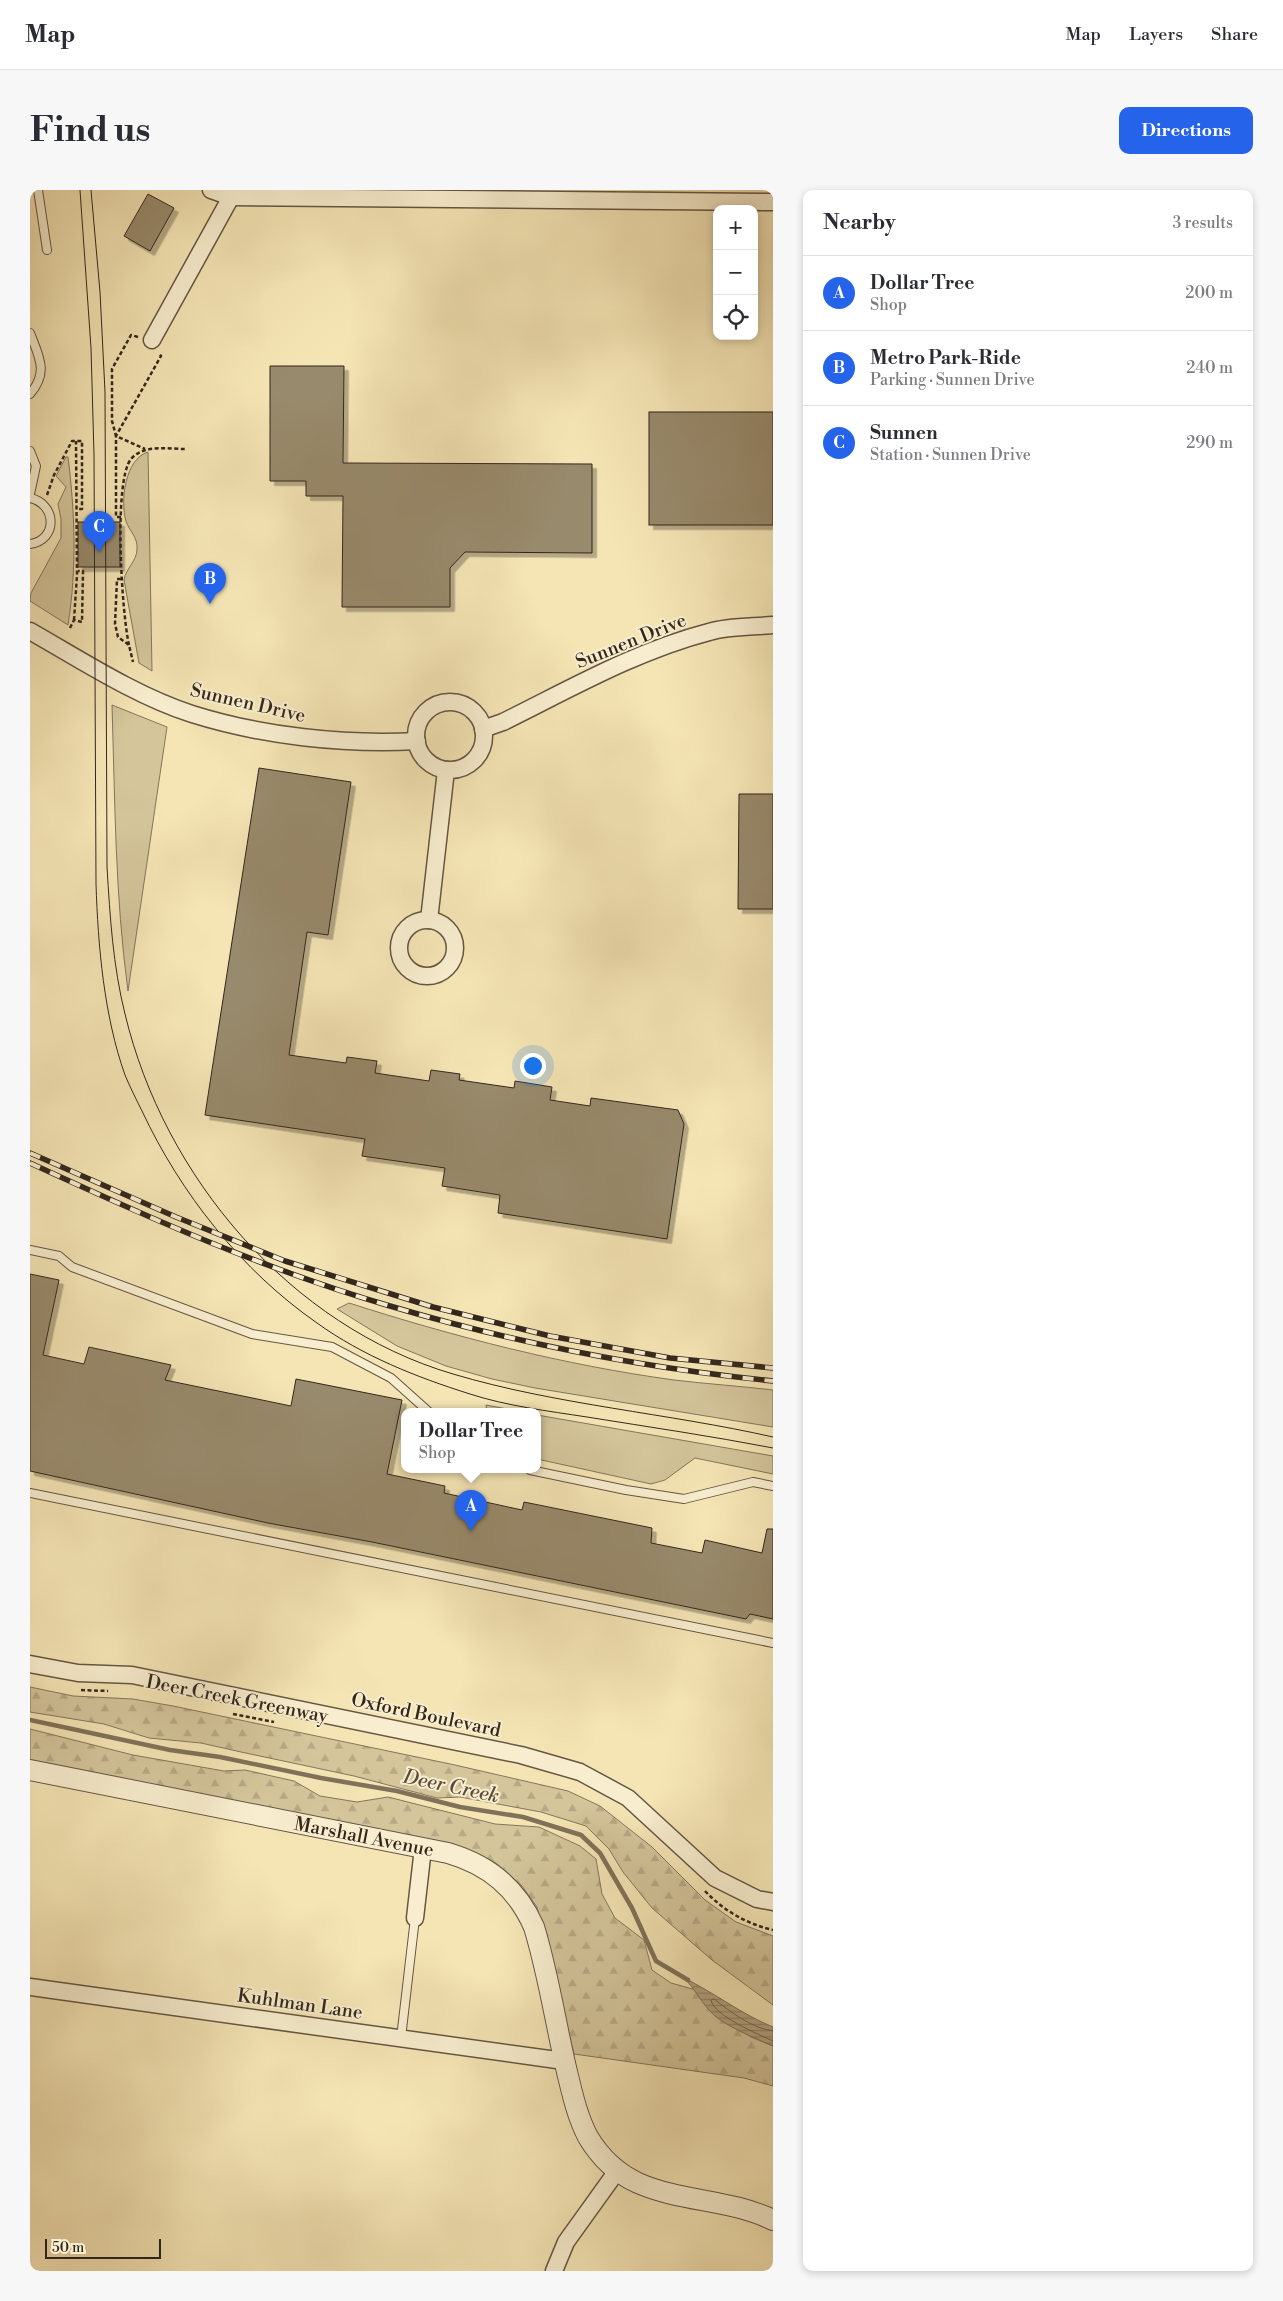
<!DOCTYPE html>
<meta charset="utf-8">
<style>
:root{--surface:#fff;--page:#f7f7f7;--text:#2b2b33;--muted:#7c7c81;--line:#e1e1e2;--accent:#2563eb}
body{margin:0;font-family:"Libre Bodoni",serif;background:var(--page);color:var(--text)}
.controls{position:absolute;right:15px;top:15px;display:grid;overflow:hidden;border-radius:10px;box-shadow:0 2px 8px #0003}
.controls button{width:45px;height:45px;display:grid;place-items:center;padding:0;border:0;border-bottom:1px solid var(--line);background:var(--surface);color:var(--text);font:25px sans-serif}
.scale{position:absolute;left:15px;bottom:12px;width:116px;box-sizing:border-box;padding-left:5px;border:2px solid #33271c;border-top:0;font-size:14px;line-height:18px;white-space:nowrap;color:#33271c;-webkit-text-stroke:4px #f8eecf;paint-order:stroke}
.you{position:absolute;left:502px;top:875px;width:18px;height:18px;margin:-12px;border:4px solid #fff;border-radius:50%;background:#1a73e8;box-shadow:0 0 0 8px #1a73e833}
.badge{display:grid;place-items:center;width:32px;height:32px;border-radius:50%;background:var(--accent);color:#fff;font-size:16px;font-weight:700}
.pin{position:absolute;translate:-50% -41px;filter:drop-shadow(0 1px 2px #0008)}
.pin::after{content:'';position:absolute;top:26px;width:18px;height:15px;background:inherit;clip-path:polygon(0 0,100% 0,50% 100%)}
.popup{position:absolute;left:371px;top:1218px;width:140px;height:65px;box-sizing:border-box;display:grid;place-content:center;border-radius:10px;background:var(--surface);filter:drop-shadow(0 1px 4px #0005);font-size:16px;white-space:nowrap;color:var(--muted)}
.popup b{font-size:19px;color:var(--text)}
.popup::after{content:'';position:absolute;left:50%;top:100%;margin-left:-10px;border:10px solid transparent;border-top-color:var(--surface)}
.list{margin:0;padding:0;list-style:none}
h2{display:flex;justify-content:space-between;align-items:center;height:65px;margin:0;padding:0 20px;font-size:21px}
h2 small{font-size:16px;font-weight:400;color:var(--muted)}
.list li{display:grid;grid-template-columns:32px 1fr auto;gap:15px;align-items:center;box-sizing:border-box;height:75px;padding:0 20px;border-top:1px solid var(--line)}
.list b{display:block;font-size:19px;white-space:nowrap}
.list p{margin:0;font-size:16px;white-space:nowrap;color:var(--muted)}
.list em{font-size:16px;font-style:normal;color:var(--muted)}
.icon{flex:none;width:28px;height:28px;fill:none;stroke:currentColor;stroke-width:2;stroke-linecap:round;stroke-linejoin:round}
.map{position:relative;flex:none;width:743px;height:2081px;overflow:hidden;border-radius:10px}
header{display:flex;align-items:center;gap:30px;box-sizing:border-box;height:70px;padding:0 25px;background:var(--surface);border-bottom:1px solid var(--line)}
header strong{font-size:24px}
nav{display:flex;gap:28px;margin-inline-start:auto;font-size:18px}
.intro{display:flex;align-items:center;justify-content:space-between;box-sizing:border-box;height:120px;padding:0 30px}
h1{margin:0;font-size:35px}
.button{padding:12px 22px;border-radius:10px;background:var(--accent);color:#fff;font-size:18px;font-weight:700}
main{display:flex;gap:30px;padding:0 30px}
aside{flex:1;background:var(--surface);border-radius:10px;box-shadow:0 2px 8px #0003}
.map>svg:first-child{display:block}
.grass{fill:#d4c59b;stroke:#84765c}
.forest{fill:url(#forest-firs);stroke:#84765c}
.water{fill:url(#water-rules);stroke:#807259}
.lines{fill:none;stroke-linecap:round;stroke-linejoin:round}
.shore{stroke:#73664e;stroke-width:1}
.stream{stroke:#807259;stroke-width:4.5}
.building{fill:#988a6c;stroke:#33271c;filter:url(#shadow)}
.service-casing{stroke:#645642;stroke-width:10}
.minor-casing{stroke:#645642;stroke-width:19}
.tertiary-casing{stroke:#645642;stroke-width:22}
.path{stroke:#33271c;stroke-width:2.5;stroke-dasharray:4 2.5;stroke-linecap:butt}
.service{stroke:#f8eecf;stroke-width:8}
.minor{stroke:#f8eecf;stroke-width:16}
.tertiary{stroke:#f8eecf;stroke-width:20}
.tram{stroke:#33271c;stroke-width:1}
.rail-casing{stroke:#33271c;stroke-width:5.5}
.rail{stroke:#f8eecf;stroke-width:4;stroke-dasharray:11;stroke-linecap:butt}
.labels{text-anchor:middle;dominant-baseline:central;stroke-width:4;stroke-linejoin:round;paint-order:stroke}
.street-label{font-size:19px;fill:#33271c;stroke:#f8eecf}
.water-label{font-size:20px;font-style:italic;fill:#594c3a;stroke:#f8eecf}
</style>
<header>
<strong>Map</strong>
<nav><a>Map</a><a>Layers</a><a>Share</a></nav>
</header>
<div class="intro"><h1>Find us</h1><a class="button">Directions</a></div>
<main>
<div class="map">
<svg width="743" height="2081" viewBox="0 0 743 2081">
<defs>
<pattern id="forest-firs" width="22" height="20" patternUnits="userSpaceOnUse" patternTransform="scale(1.25)"><rect width="22" height="20" fill="#d4c59b"/><path d="M5 1l3.5 6h-7zM16 11l3.5 6h-7z" fill="#b6a985"/></pattern>
<pattern id="water-rules" width="6" height="5" patternUnits="userSpaceOnUse" patternTransform="scale(1.25)"><rect width="6" height="5" fill="#b3a481"/><path d="M0 2.5h6" fill="none" stroke="#928669"/></pattern>
<filter id="shadow"><feDropShadow dx="4.5" dy="4.5" stdDeviation="0" flood-color="#0004"/></filter>
</defs>
<rect width="100%" height="100%" fill="#f5e5b5"/>
<filter id="stains"><feTurbulence type="fractalNoise" baseFrequency=".004" numOctaves="4"/><feColorMatrix values="0 0 0 0 .2 0 0 0 0 .09 0 0 0 0 .02 0 0 0 .5 -.17"/></filter>
<radialGradient id="worn" r=".72"><stop offset=".6" stop-color="#630" stop-opacity="0"/><stop offset="1" stop-color="#630" stop-opacity=".3"/></radialGradient>
<!-- grass -->
<g class="grass">
<path d="M118 262 122 481 109 473 94 390C96 378 107 371 107 359 108 347 99 341 96 331 90 311 95 269 118 262Z"/>
<path d="M36 267H38C45 323 47 378 38 435L0 411 1 403 31 348V329L28 314 36 297 26 286Z"/>
<path d="M82 515 137 537 98 801C85 706 85 611 82 515Z"/>
<path d="M319 1113C425 1147 534 1175 644 1190 677 1194 710 1196 743 1200V1237L505 1198 462 1189 416 1176 367 1156 307 1119Z"/>
<polygon points="456,1215 493,1222 457,1222"/>
<polygon points="507,1225 743,1266 743,1284 665,1268 635,1290 621,1294 507,1269"/>
</g>
<!-- forest -->
<g class="forest">
<polygon points="0,1497 43,1506 103,1509 143,1516 425,1575 538,1601 570,1616 622,1657 675,1710 706,1732 743,1746 743,1815 682,1770 622,1718 593,1682 579,1659 556,1636 511,1622 430,1607 407,1608 324,1586 211,1562 171,1553 119,1548 74,1534 0,1522"/>
<polygon points="0,1539 103,1565 194,1581 215,1580 264,1591 290,1606 327,1612 358,1607 465,1634 509,1637 550,1656 566,1669 572,1704 585,1728 614,1750 622,1780 641,1793 666,1800 682,1823 721,1847 743,1856 743,1896 714,1888 544,1864 507,1717 492,1696 466,1673 431,1657 402,1650 0,1572"/>
</g>
<!-- water -->
<path class="water" d="M654 1788C685 1803 711 1824 743 1837V1856C727 1849 692 1835 681 1822 671 1812 665 1799 654 1788Z"/>
<g class="lines">
<!-- shore -->
<path class="shore" d="M743 1841C721 1838 701 1822 684 1809L681 1810C684 1826 728 1844 743 1851"/>
<!-- stream -->
<polyline class="stream" points="0,1530 140,1560 190,1567 291,1588 367,1601 430,1617 493,1627 551,1645 570,1663 602,1718 626,1771 658,1790"/>
</g>
<!-- building -->
<g class="building">
<polygon points="118,4 144,18 120,61 94,46"/>
<polygon points="240,176 314,176 313,273 562,274 562,363 435,362 420,378 420,417 312,417 313,306 276,306 276,291 240,291"/>
<rect x="619" y="222" width="124" height="113"/>
<rect x="48" y="332" width="42" height="45"/>
<polygon points="229,578 321,592 298,745 277,742 259,865 316,873 317,867 347,871 345,883 399,891 401,880 430,884 429,890 484,898 485,891 522,897 520,910 560,916 561,908 648,920 654,934 637,1049 468,1023 470,1005 412,996 415,978 332,966 335,949 175,925"/>
<polygon points="709,604 743,604 743,719 708,719"/>
<polygon points="0,1084 29,1090 13,1165 54,1174 59,1157 141,1175 135,1190 261,1216 266,1189 372,1210 357,1284 415,1296 414,1303 492,1320 494,1312 622,1338 621,1353 672,1363 675,1350 732,1363 737,1339 743,1339 743,1429 720,1424 716,1429 342,1352 238,1333 0,1281"/>
</g>
<g class="lines">
<!-- service casing -->
<g class="service-casing">
<g id="service">
<polyline points="8,0 17,60"/>
<path d="M0 143C9 167 19 182 0 204"/>
<polyline points="0,261 6,276 0,304"/>
<path d="M0 308C27 314 28 350 0 354"/>
<polyline points="0,1060 29,1066 42,1077 222,1144 302,1157 361,1188 399,1222"/>
<polyline points="500,1280 596,1300 654,1309 723,1292 743,1296"/>
<polyline points="0,1303 743,1453"/>
<polyline points="371,1848 385,1728"/>
</g>
</g>
<!-- minor casing -->
<g class="minor-casing">
<g id="minor">
<polyline points="181,0 201,7 743,12"/>
<polyline points="122,150 201,7 203,0"/>
<path d="M0 441C51 470 106 506 162 524 232 546 314 555 387 551"/>
<circle cx="420" cy="546" r="34"/>
<path d="M453 539 473 532C540 499 606 461 679 442 699 436 722 437 743 435"/>
<polyline points="399,730 416,580"/>
<circle cx="397" cy="758" r="28"/>
<polyline points="0,1474 48,1483 102,1485 491,1565 550,1582 598,1608 685,1688 727,1709 743,1712"/>
<polyline points="385,1728 393,1658"/>
<polyline points="0,1797 534,1871"/>
<polyline points="524,2081 536,2052 587,1981"/>
</g>
</g>
<!-- tertiary casing -->
<g class="tertiary-casing">
<path id="tertiary" d="M0 1580 418 1663C459 1675 487 1698 504 1737 519 1786 526 1837 538 1886 543 1907 548 1928 558 1947 570 1967 586 1983 608 1993 651 2012 700 2009 743 2030"/>
</g>
<!-- path -->
<g class="path">
<polyline points="108,147 101,145 82,179 82,231 86,246 115,259"/>
<polyline points="17,305 24,285 42,251 52,251 52,319 47,319"/>
<polyline points="91,327 86,327 86,246 131,166 129,163"/>
<polyline points="91,389 87,389 85,434 88,447 99,455 103,472"/>
<polyline points="44,430 47,385 46,251"/>
<polyline points="40,438 44,430 52,432 53,381 48,381"/>
<path d="M99 455C92 425 83 291 101 269 114 254 138 259 156 259"/>
<polyline points="51,1500 78,1501"/>
<polyline points="203,1524 244,1532"/>
<path d="M675 1701C694 1721 717 1734 743 1740"/>
</g>
<!-- service -->
<use href="#service" class="service"/>
<!-- minor -->
<use href="#minor" class="minor"/>
<!-- tertiary -->
<use href="#tertiary" class="tertiary"/>
<!-- tram -->
<g class="tram">
<path d="M50 0 61 158 64 265 66 694C68 756 74 826 95 885 100 897 106 909 112 921 151 1004 211 1080 287 1133 333 1166 386 1187 440 1204 477 1216 518 1221 557 1227 619 1237 681 1246 743 1258"/>
<path d="M61 0 70 102 75 202 77 677C80 727 83 776 95 824 134 987 260 1136 423 1184 527 1215 637 1223 743 1247"/>
</g>
<!-- rail casing -->
<g class="rail-casing">
<g id="rail">
<polyline points="0,963 146,1027 255,1071 403,1117 520,1146 640,1168 743,1178"/>
<path d="M0 973C117 1027 236 1080 360 1116 485 1153 613 1178 743 1191"/>
</g>
</g>
<!-- rail -->
<use href="#rail" class="rail"/>
</g>
<g class="labels">
<!-- street labels -->
<g class="street-label">
<text transform="translate(601 451) rotate(-22)">Sunnen Drive</text>
<text transform="translate(218 513) rotate(13)">Sunnen Drive</text>
<text transform="translate(207 1509) rotate(11)">Deer Creek Greenway</text>
<text transform="translate(396 1525) rotate(12)">Oxford Boulevard</text>
<text transform="translate(334 1647) rotate(11)">Marshall Avenue</text>
<text transform="translate(270 1814) rotate(8)">Kuhlman Lane</text>
</g>
<!-- water labels -->
<g class="water-label">
<text transform="translate(421 1597) rotate(12)">Deer Creek</text>
</g>
</g>
<rect width="100%" height="100%" filter="url(#stains)"/>
<rect width="100%" height="100%" fill="url(#worn)"/>
</svg>
<div class="controls">
<button>+</button>
<button>−</button>
<button><svg class="icon" aria-label="locate" viewBox="0 0 24 24"><circle cx="12" cy="12" r="6"/><path d="M12 2v4M12 18v4M2 12h4M18 12h4"/></svg></button>
</div>
<div class="scale">50 m</div>
<div class="you"></div>
<div class="pin badge" style="left:441px;top:1341px">A</div>
<div class="popup"><b>Dollar Tree</b>Shop</div>
<div class="pin badge" style="left:180px;top:414px">B</div>
<div class="pin badge" style="left:69px;top:362px">C</div>
</div>
<aside>
<h2>Nearby<small>3 results</small></h2>
<ul class="list">
<li><span class="badge">A</span><div><b>Dollar Tree</b><p>Shop</p></div><em>200 m</em></li>
<li><span class="badge">B</span><div><b>Metro Park-Ride</b><p>Parking · Sunnen Drive</p></div><em>240 m</em></li>
<li><span class="badge">C</span><div><b>Sunnen</b><p>Station · Sunnen Drive</p></div><em>290 m</em></li>
</ul>
</aside>
</main>
